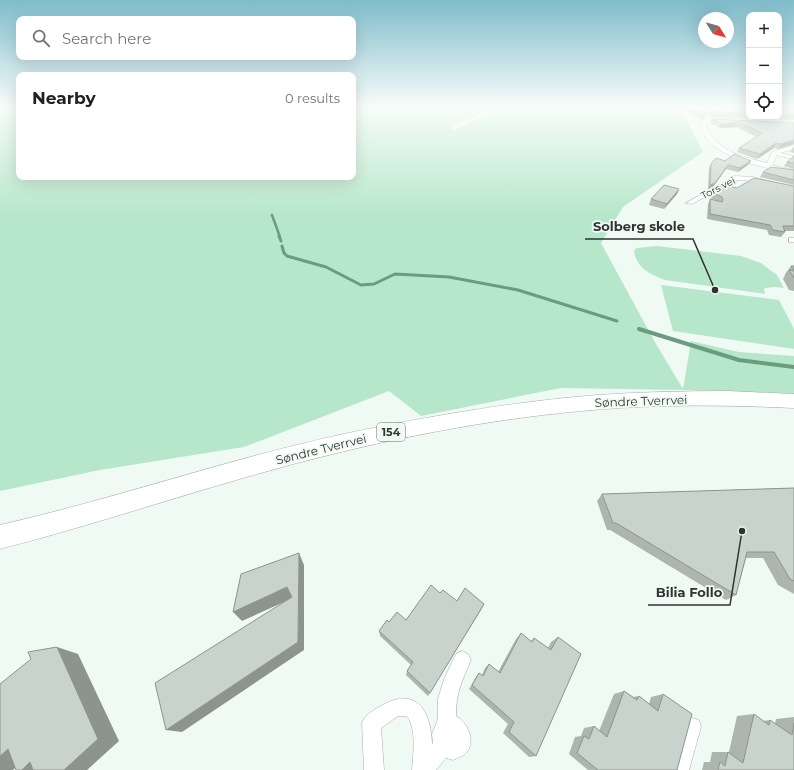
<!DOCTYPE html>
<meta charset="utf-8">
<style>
:root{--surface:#fff;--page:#f6f6f6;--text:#202124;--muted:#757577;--line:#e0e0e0}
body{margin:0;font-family:Montserrat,sans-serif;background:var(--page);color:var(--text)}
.controls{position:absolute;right:12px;top:12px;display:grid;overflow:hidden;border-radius:8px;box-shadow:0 4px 16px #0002}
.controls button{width:36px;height:36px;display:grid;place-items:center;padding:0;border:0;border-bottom:1px solid var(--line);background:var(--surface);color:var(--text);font:20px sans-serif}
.compass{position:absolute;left:698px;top:12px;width:36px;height:36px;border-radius:50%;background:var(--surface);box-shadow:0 4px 16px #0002;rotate:127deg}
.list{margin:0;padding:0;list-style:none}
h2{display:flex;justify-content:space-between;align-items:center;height:52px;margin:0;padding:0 16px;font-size:17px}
h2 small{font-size:13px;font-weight:400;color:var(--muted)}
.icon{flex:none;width:22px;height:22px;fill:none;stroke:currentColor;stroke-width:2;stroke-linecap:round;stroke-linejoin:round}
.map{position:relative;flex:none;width:794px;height:770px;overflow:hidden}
.search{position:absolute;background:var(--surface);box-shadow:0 4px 16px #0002;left:16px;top:16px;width:340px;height:44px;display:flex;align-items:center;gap:10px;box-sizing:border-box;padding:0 14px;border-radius:8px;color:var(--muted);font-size:15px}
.panel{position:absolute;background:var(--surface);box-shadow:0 4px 16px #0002;left:16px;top:72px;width:340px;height:108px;border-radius:8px}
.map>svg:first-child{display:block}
.green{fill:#b7e7ca}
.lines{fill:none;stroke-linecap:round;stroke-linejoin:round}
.stream-far2{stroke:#6a9c7f;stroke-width:2.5}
.stream-far1{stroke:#6a9c7f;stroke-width:3}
.stream{stroke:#6a9c7f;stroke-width:4}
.lane-casing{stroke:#a5aea8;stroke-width:0.5}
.street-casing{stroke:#a5aea8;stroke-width:1}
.primary-casing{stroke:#a5aea8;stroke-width:1}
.lane{fill:#fff;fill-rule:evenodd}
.street{fill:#fff;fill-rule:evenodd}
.primary{fill:#fff;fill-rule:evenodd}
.wall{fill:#adb5b0}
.shaded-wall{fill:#8d9490}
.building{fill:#c9d3cd;stroke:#8d9490}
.labels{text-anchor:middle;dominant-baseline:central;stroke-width:3.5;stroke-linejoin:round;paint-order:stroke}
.far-street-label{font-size:10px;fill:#2f3331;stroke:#f0faf4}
.shield{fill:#f0faf4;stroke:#696f6c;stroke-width:1}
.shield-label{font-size:11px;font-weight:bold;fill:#2f3331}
.street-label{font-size:12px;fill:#2f3331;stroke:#f0faf4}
.leader{fill:none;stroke:#2f3331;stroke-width:1.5}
.callout-dot{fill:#2f3331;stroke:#f0faf4;stroke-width:1.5}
.callout-label{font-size:13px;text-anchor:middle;font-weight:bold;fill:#2f3331;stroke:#f0faf4;stroke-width:3.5;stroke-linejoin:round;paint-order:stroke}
</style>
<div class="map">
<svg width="794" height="770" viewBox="0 0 794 770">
<rect width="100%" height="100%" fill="#f0faf4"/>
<!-- green -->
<g class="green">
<path d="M0 106H19V177H353V106H497L454 125 453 131C470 121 489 116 506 106H655L685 117 703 152 623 207 601 243 656 344 683 389 691 341 739 352 794 356V394L684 390 561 388 421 416 389 391 244 447 100 470 0 491Z"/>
<path d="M657 246 741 256 761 263 777 275 784 288 775 287 764 288 765 294 665 280C651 275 635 267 634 250L637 248Z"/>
<polygon points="661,285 779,300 794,329 794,349 673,331"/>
</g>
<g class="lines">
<!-- stream-far2 -->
<polyline class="stream-far2" points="272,215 280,237"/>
<!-- stream-far1 -->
<g class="stream-far1">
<polyline points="279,236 281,241"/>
<polyline points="282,246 284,253 287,256 326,267 361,285 374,284 395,274 449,277 518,290 617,321"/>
</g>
<!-- stream -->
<polyline class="stream" points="639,329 739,360 794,367"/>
<!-- lane casing -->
<g class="lane-casing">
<polygon id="lane" points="675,106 690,117 704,123 702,124 688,119 672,106"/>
</g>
<!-- street casing -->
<g class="street-casing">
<g id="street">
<path d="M701 106H705L706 113 711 118 729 119V121L727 122 710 121 706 124C713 150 743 157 767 163L772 152 794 145V149L780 153 794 156V160L777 155 772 165 794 170V174C768 168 719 160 704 135 702 132 701 127 700 123L706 119 701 113Z"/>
<polygon points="735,176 753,177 794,187 794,191 753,181 736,180 692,204 686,203"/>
<rect x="789" y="238" width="5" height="4"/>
<path d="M462 651 468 654 471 660C462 681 456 692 456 716 467 722 476 740 467 752 464 756 457 758 453 760L446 758 436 770H412C413 757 417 724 406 716H398L381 728 384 770H364L362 723C365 715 372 711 379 707 415 685 431 709 432 744L433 743 432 734 438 719V699L444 679 456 654Z"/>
<polygon points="692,718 699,720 701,727 689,770 669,770 685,720"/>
</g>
</g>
<!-- primary casing -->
<g class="primary-casing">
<path id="primary" d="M728 391 794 394V408C750 406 707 405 664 406 554 409 444 427 337 453 224 480 113 520 0 549V525C114 499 225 460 339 435 424 417 511 402 597 395 641 392 684 391 728 391Z"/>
</g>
<!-- lane -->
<use href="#lane" class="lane"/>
<!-- street -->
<use href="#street" class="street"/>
<!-- primary -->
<use href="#primary" class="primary"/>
</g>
<!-- wall -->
<g class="wall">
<polygon points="682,106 701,106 701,109 706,115 704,119 703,120 683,110 684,107"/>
<polygon points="706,106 749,106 749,117 779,117 779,106 794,106 794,120 712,117 707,112"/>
<polygon points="712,119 794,123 794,144 778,149 774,148 757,159 737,152 739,148 757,137 736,127 720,128 710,123"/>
<polygon points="793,147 794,147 794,153 790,152"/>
<polygon points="794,156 794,169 784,166 787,162"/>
<polygon points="725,161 749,164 738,172 726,169 713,187 708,189 709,168 711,164"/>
<polygon points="794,170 794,185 760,177 763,172"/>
<polygon points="794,186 794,231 785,231 785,232 781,237 769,235 767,230 707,219 708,204 710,199 717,201 708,197 711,192 737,188"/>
<polygon points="679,189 677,194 664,209 649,205 651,199"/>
<polygon points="791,266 794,266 794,291 789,290 783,279 785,275 785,274"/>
<polygon points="794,488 794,594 778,585 763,558 746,558 736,595 726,600 610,530 607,530 597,501 602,494"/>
<polygon points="440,593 457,601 484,604 428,696 406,675 407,671 411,665 380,636 379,631 389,622 406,620"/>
<polygon points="521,633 531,641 534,638 548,648 551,642 558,637 536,756 529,757 503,733 508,724 469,689 476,677 479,673 482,675 485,668 489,664 498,672 516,639"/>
<polygon points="624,691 633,697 639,696 649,704 651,697 663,694 677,770 588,770 569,754 575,737 581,736 584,728 594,726 599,731 614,694"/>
<polygon points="754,714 763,721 770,720 775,724 776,719 794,717 794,770 702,770 704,762 710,762 712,752 729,752 737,716"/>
</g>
<!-- shaded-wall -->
<g class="shaded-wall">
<polygon points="780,106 785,106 784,108 779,110"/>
<polygon points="738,122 736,127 720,128 722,124"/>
<polygon points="794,140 794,144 778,149 781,144"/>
<polygon points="776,143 774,148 757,159 760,154"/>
<polygon points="751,161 749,164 738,172 740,168"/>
<polygon points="728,165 726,169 713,187 708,189 710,185"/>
<polygon points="679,189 677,194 664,209 667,204"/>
<polygon points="299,553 304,565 304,650 182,732 166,730 298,642"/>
<polygon points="287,587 293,598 242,621 233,612"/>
<polygon points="484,604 481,610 428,696 430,693"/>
<polygon points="57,647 78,654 119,741 87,770 64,770"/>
<polygon points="8,749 35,750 13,770 0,770 0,756"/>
<polygon points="30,762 48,770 22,770"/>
</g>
<!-- building -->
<g class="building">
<polygon points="686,106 701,106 701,109 706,115 704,115"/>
<polygon points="709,106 749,106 749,114 714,112 709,108"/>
<polygon points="779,106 780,106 780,109 788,108 787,106 794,106 794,116 779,115"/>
<polygon points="712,119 794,123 794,140 781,144 776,143 760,154 739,148 762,133 738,122 722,124"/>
<polygon points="734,154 751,161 740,168 728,165 715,183 710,185 711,164 716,158 725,161"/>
<polygon points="794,156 794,163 787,162"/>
<polygon points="771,167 794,170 794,180 763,172"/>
<polygon points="754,178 794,186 794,226 783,226 785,232 773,230 770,225 710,214 710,199 722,202 723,200 722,197 711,192 723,185 737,188"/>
<polygon points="664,185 679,189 667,204 651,199"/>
<polygon points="791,266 794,266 794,270"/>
<polygon points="789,270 794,271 794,278"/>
<polygon points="794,488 794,581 790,579 774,552 747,552 736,595 616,523 613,523 602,494"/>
<polygon points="299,553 298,642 166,730 155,683 292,597 287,587 233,612 241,574"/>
<polygon points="431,585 440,593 443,590 457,601 465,588 484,604 430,693 407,671 413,662 379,631 387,620 389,622 397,612 406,620"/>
<polygon points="521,633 532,642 534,638 551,650 558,637 581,654 536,756 509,732 514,722 472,685 479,673 483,676 489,664 500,673"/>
<polygon points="57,647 98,739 64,770 33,770 30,762 22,770 16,770 8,749 0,756 0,684 31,659 28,652"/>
<polygon points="624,691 637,700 639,696 658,711 663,694 692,714 677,770 598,770 577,753 584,736 589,739 594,726 607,737"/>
<polygon points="754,714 769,725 770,720 792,735 794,723 794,770 718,770 720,762 725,766 728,752 743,763"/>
</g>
<!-- sky -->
<linearGradient id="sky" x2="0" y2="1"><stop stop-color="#7fbccb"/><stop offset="0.5" stop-color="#f8fdfa"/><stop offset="1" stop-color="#f8fdfa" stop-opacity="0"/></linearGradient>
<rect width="794" height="214" fill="url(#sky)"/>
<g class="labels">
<!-- far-street labels -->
<g class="far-street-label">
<text transform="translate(718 188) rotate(-27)">Tors vei</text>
</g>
<!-- shield labels -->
<rect class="shield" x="377" y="423" width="28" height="18" rx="3"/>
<g class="shield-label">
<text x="391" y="432">154</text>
</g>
<!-- street labels -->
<g class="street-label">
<text transform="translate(641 401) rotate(-2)">Søndre Tverrvei</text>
<text transform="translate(321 449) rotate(-14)">Søndre Tverrvei</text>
</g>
</g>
<!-- callouts -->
<path class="leader" d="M715 290L693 239H585M742 531L730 605H648"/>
<g class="callout-dot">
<circle cx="715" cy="290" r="4"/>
<circle cx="742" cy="531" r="4"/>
</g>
<g class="callout-label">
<text x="639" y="231">Solberg skole</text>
<text x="689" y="597">Bilia Follo</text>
</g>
</svg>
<div class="controls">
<button>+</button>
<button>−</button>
<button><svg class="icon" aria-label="locate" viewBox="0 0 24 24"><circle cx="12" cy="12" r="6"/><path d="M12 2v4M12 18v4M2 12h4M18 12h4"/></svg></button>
</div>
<svg class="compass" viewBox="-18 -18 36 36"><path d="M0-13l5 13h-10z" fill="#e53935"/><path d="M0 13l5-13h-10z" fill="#757577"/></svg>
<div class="search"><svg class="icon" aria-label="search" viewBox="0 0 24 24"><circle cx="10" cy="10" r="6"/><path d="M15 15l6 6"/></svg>Search here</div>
<section class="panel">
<h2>Nearby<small>0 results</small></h2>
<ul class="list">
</ul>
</section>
</div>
